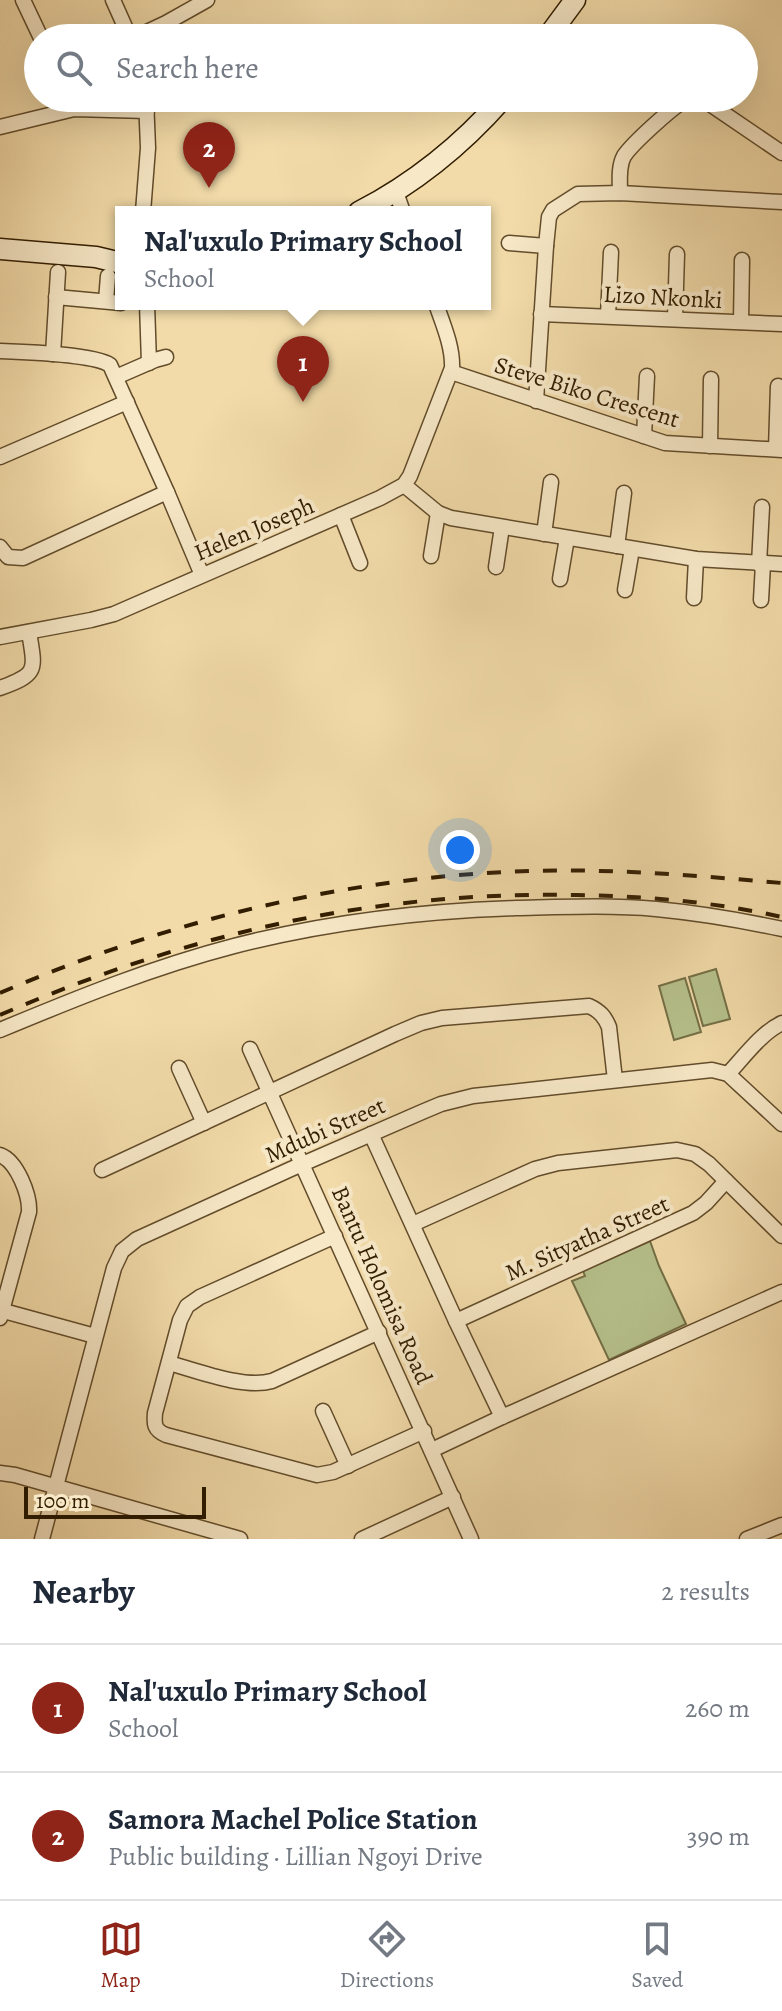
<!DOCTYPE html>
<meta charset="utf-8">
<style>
:root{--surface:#fff;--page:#f6f6f7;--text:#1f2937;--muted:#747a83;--line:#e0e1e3;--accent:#8f2418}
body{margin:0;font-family:Alegreya,serif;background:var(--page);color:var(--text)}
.scale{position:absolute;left:24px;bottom:20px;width:182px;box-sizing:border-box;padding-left:8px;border:4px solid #321d01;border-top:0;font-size:22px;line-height:28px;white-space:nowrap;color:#321d01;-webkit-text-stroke:6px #f7e8c7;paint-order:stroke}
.you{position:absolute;left:460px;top:850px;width:28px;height:28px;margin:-20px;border:6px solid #fff;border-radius:50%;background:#1a73e8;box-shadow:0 0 0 12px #1a73e833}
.badge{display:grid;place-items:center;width:52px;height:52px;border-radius:50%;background:var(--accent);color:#fff;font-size:26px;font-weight:700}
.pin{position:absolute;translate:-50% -66px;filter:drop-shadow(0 2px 4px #0008)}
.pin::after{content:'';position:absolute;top:42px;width:28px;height:24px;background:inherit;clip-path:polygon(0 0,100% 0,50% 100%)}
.popup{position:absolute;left:115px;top:206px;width:376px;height:104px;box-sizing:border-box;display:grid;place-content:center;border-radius:0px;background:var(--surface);filter:drop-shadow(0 2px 6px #0005);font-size:26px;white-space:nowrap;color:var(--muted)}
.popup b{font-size:30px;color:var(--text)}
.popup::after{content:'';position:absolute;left:50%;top:100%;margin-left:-16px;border:16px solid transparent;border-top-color:var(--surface)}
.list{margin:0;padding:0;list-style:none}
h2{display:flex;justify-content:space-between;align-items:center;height:104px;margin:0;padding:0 32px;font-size:34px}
h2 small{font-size:26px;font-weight:400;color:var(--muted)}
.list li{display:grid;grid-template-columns:52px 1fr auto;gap:24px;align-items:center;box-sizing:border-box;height:128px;padding:0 32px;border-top:2px solid var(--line)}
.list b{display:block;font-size:30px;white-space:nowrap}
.list p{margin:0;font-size:26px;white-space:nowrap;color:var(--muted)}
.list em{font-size:26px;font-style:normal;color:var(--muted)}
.icon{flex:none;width:44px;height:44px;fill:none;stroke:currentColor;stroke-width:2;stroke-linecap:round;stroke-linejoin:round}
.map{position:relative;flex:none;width:782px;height:1539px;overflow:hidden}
.search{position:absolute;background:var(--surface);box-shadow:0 8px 32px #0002;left:24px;right:24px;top:24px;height:88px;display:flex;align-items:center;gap:20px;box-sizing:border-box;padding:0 28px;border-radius:44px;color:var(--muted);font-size:30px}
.sheet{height:360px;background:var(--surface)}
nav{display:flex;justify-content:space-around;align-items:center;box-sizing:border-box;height:112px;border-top:2px solid var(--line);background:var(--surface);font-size:22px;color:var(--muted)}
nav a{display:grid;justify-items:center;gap:4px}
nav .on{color:var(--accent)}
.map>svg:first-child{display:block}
.green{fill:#b6c18c;stroke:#746f46;stroke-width:2}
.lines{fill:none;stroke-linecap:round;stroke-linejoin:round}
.street-casing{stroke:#624c2b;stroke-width:17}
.secondary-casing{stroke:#321d01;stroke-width:23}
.street{stroke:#f7e8c7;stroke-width:14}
.secondary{stroke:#f7e8c7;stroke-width:20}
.rail{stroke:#321d01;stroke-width:4;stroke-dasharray:14 14;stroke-linecap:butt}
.labels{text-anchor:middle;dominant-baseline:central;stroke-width:8;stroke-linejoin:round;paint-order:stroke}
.street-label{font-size:24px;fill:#321d01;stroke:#f7e8c7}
</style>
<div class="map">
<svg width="782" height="1539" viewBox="0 0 782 1539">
<rect width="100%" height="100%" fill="#f2dba9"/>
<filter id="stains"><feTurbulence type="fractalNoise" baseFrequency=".0025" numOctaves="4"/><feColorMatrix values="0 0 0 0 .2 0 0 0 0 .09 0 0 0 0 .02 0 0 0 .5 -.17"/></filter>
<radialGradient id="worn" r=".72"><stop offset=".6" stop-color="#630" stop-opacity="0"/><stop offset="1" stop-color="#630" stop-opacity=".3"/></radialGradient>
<!-- green -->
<g class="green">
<polygon points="716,969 730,1019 703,1026 689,977"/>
<polygon points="685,978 701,1032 674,1040 659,986"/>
<polygon points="650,1241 659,1266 686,1324 609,1360 572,1281 585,1276 583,1271"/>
</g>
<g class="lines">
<!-- street casing -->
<g class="street-casing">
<g id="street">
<polyline points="23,0 41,38"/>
<polyline points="113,0 130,38"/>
<polyline points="134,38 166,23 207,0"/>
<polyline points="697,98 707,102 782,153"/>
<polyline points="0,127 74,109 147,111"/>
<polyline points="396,192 403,212"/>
<path d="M620 193C620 182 618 167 624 156 632 144 677 102 690 98"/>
<polyline points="143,212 148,148 146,98"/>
<polyline points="509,243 546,246"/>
<polyline points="56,297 121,303"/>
<polyline points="106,301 108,276"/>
<polyline points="147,304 149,363"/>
<polyline points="541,314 782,324"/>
<polyline points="608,316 611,252"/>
<polyline points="675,319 677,254"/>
<polyline points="741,322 742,260"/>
<path d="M0 351C23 352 94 354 110 365L167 492 202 575"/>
<polyline points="53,354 58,272"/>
<polyline points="451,372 665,443 782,450"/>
<polyline points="116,377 155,360 166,357"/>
<polyline points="536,401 546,246 549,217 553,210 578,194 620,193 782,202"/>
<polyline points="644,436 647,376"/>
<polyline points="710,446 711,379"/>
<polyline points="776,449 778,386"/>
<polyline points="0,457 127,402"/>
<polyline points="404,485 438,513 451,518 696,559 782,564"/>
<polyline points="341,515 360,563"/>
<polyline points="544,534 551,482"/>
<polyline points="617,546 624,493"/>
<polyline points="0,547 8,557 23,558 167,492"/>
<polyline points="431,556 438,513"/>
<polyline points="759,564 762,507"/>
<polyline points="496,567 502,527"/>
<polyline points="560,579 567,538"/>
<polyline points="625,590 632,549"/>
<polyline points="694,598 696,559"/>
<polyline points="761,600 763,564"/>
<path d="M0 637 91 620 114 614 380 498 404 485 410 476 452 368C453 347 443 324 436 304"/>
<path d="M0 688C39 674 35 670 29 632"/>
<path d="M0 1030C77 998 153 967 234 946 327 922 421 911 516 908 563 907 610 905 656 909 698 913 740 920 782 929"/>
<polyline points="250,1049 471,1539"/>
<polyline points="179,1068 204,1123"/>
<path d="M728 1074C744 1057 761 1033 782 1023"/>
<polyline points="371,1134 456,1321 502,1417 782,1292"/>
<path d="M0 1155C17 1161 30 1195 29 1212L0 1318"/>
<path d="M102 1170 395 1034 421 1023 442 1018 589 1006C600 1011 605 1017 609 1027L615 1080"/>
<polyline points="413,1224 535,1169 558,1163 677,1150 695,1154 709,1164 782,1236"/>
<path d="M335 1236 200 1297 187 1306 180 1320 155 1413C154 1424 154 1430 166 1435L317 1475 333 1472 424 1431"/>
<polyline points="0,1310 95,1336"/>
<polyline points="456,1321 693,1213 706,1203 726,1181"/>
<path d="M169 1363C198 1371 244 1389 272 1381L379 1332"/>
<polyline points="323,1411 348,1466"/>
<polyline points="432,1450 502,1417"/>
<polyline points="0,1473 15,1475 240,1539"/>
<polyline points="42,1539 114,1268 122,1251 137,1239 291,1169 422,1112 441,1104 473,1096 712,1070 728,1074 782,1124"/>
<polyline points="362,1539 453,1497"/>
<polyline points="747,1539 782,1525"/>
</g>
</g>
<!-- secondary casing -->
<g class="secondary-casing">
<g id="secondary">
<polyline points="547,38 575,0"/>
<path d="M359 212C415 183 462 145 503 98"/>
<polyline points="0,249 96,257 121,263"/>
</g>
</g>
<!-- street -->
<use href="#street" class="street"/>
<!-- secondary -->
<use href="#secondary" class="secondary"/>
<!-- rail -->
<g class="rail">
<path d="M0 993C160 924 329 881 504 872 597 867 690 875 782 883"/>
<path d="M0 1015C187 934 372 891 577 895 645 896 715 902 782 917"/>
</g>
</g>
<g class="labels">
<!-- street labels -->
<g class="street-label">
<text transform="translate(663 297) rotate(3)">Lizo Nkonki</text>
<text transform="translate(587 392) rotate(17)">Steve Biko Crescent</text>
<text transform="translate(254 529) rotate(-23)">Helen Joseph</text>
<text transform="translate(325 1130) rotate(-24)">Mdubi Street</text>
<text transform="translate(587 1238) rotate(-24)">M. Sityatha Street</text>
<text transform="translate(382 1285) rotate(66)">Bantu Holomisa Road</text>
</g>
</g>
<rect width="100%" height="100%" filter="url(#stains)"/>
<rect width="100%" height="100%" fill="url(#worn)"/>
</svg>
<div class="scale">100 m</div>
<div class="you"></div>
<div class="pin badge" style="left:303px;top:402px">1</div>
<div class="popup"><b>Nal'uxulo Primary School</b>School</div>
<div class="pin badge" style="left:209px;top:188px">2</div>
<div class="search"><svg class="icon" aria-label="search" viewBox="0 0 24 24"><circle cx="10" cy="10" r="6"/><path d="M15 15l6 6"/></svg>Search here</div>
</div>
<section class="sheet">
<h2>Nearby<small>2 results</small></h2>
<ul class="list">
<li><span class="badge">1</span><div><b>Nal'uxulo Primary School</b><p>School</p></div><em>260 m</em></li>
<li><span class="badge">2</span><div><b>Samora Machel Police Station</b><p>Public building · Lillian Ngoyi Drive</p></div><em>390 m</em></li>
</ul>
</section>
<nav>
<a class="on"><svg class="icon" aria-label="map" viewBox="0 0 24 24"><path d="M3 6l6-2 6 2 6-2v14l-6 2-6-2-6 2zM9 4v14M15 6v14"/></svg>Map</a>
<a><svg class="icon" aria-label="directions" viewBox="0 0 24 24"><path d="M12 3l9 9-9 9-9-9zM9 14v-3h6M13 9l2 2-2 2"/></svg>Directions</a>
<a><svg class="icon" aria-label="saved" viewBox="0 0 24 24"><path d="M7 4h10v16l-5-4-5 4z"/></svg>Saved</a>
</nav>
